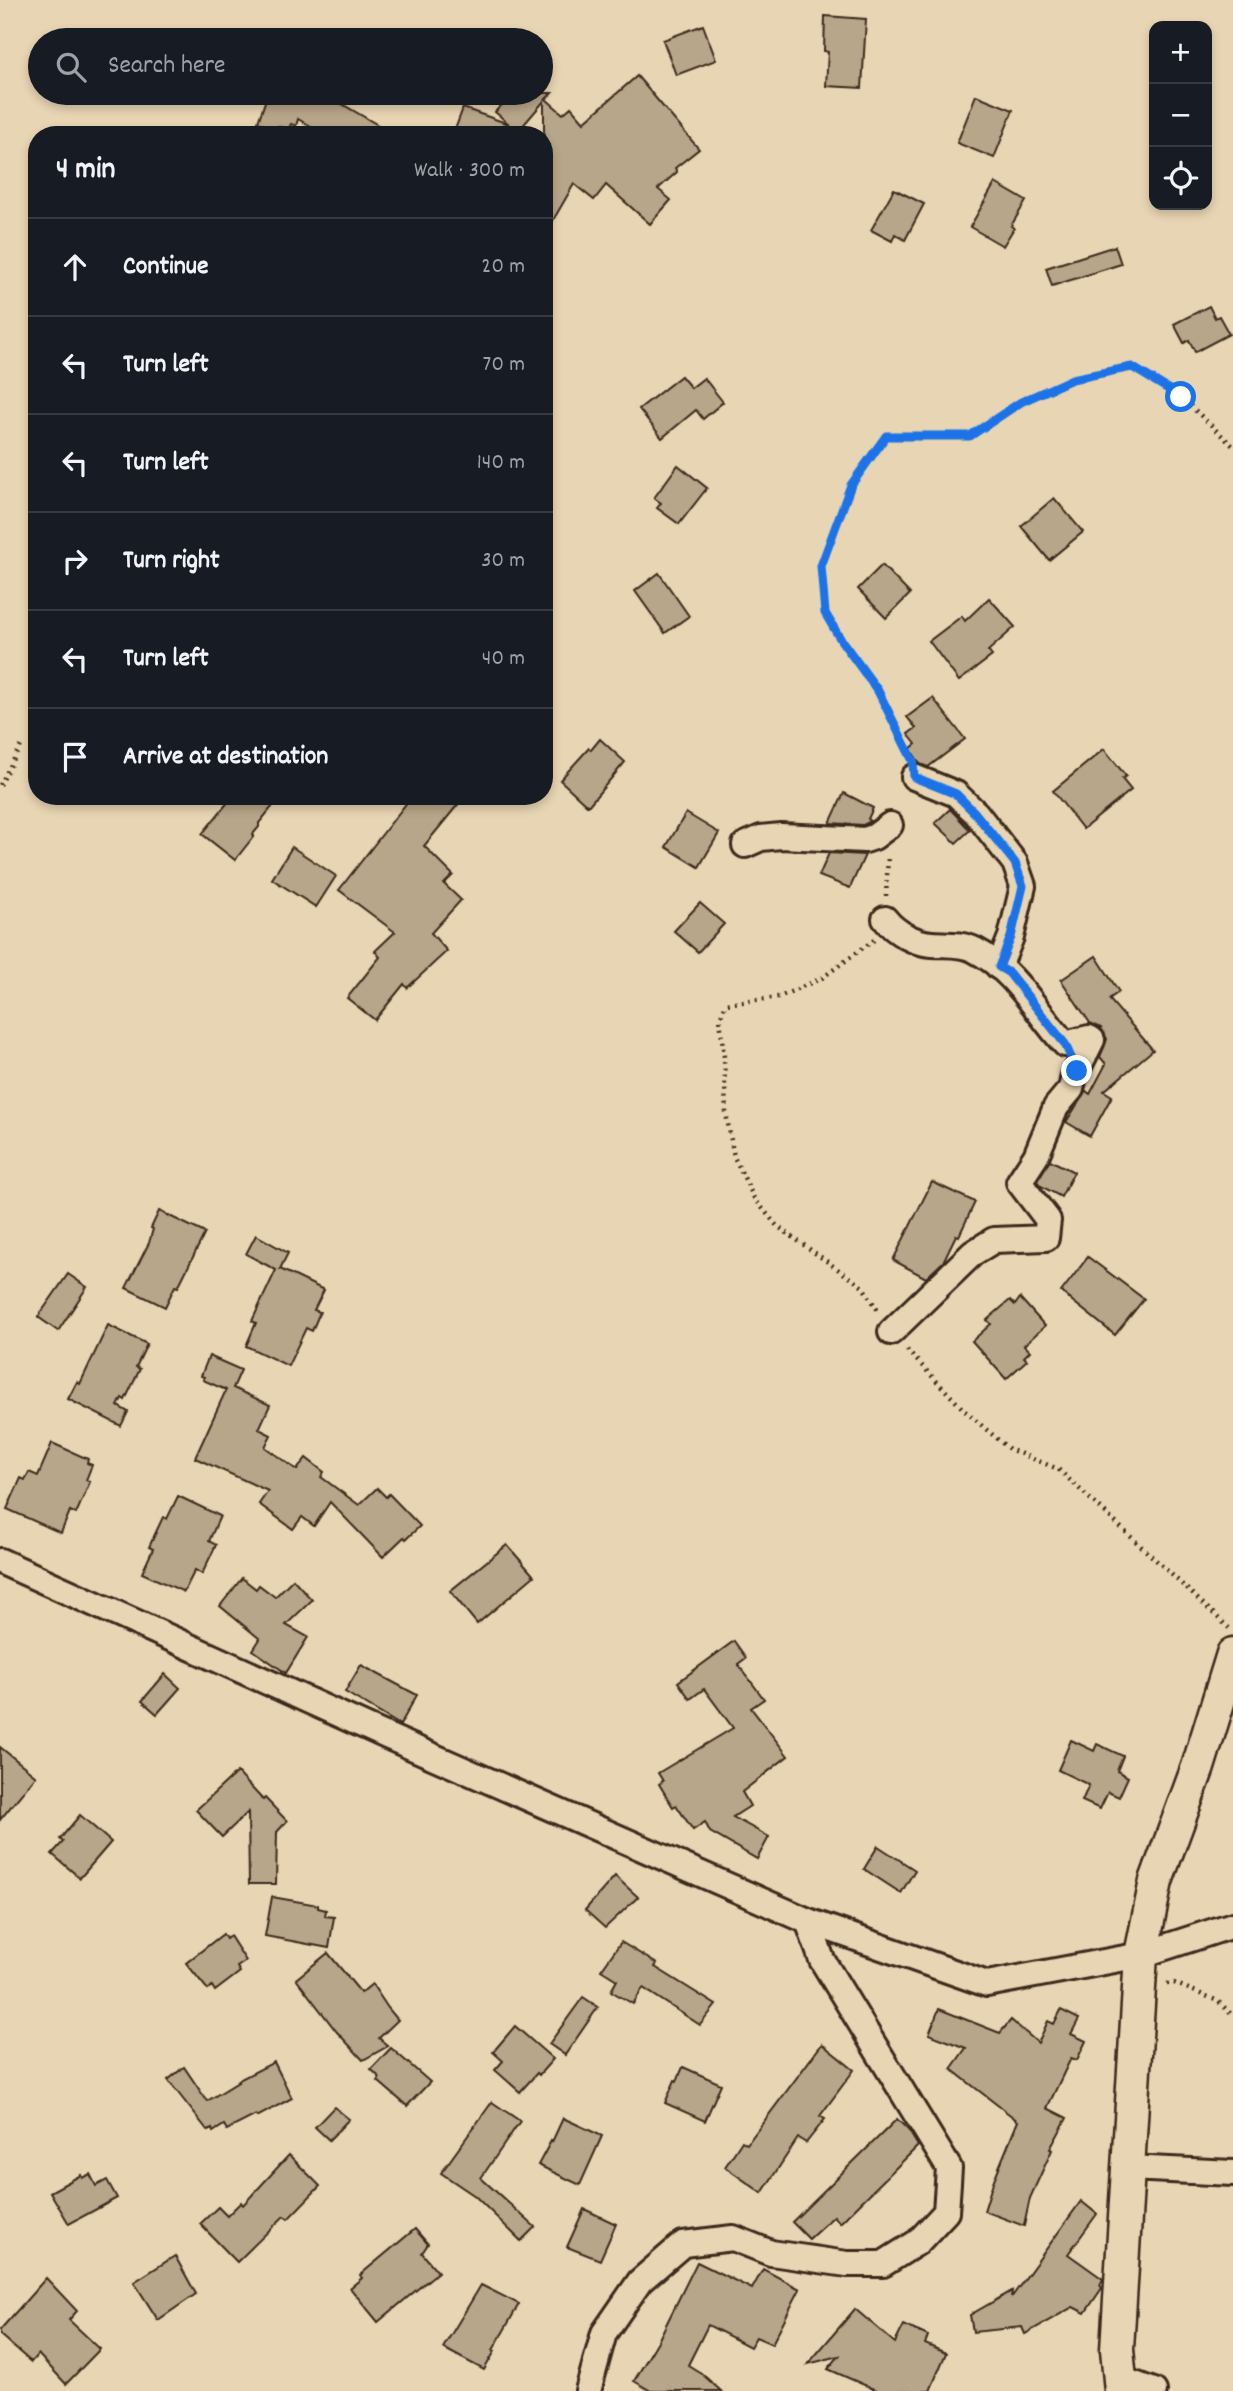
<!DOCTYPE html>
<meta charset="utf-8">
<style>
:root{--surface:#171b24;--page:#20242c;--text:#f1f3f6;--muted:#9ea1a6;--line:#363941}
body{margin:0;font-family:Dekko,sans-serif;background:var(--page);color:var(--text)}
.controls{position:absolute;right:21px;top:21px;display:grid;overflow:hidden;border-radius:14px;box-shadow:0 4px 10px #0003}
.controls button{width:63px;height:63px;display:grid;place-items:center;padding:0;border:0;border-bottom:2px solid var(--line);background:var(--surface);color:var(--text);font:35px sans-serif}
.stop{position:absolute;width:21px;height:21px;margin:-16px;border:5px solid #1a73e8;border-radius:50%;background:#fff}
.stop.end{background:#1a73e8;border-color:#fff;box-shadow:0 2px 7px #0008}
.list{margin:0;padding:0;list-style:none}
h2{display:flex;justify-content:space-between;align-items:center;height:91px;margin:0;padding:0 28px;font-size:30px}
h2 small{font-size:23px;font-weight:400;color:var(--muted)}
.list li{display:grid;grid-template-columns:46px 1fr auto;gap:21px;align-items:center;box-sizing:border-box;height:98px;padding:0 28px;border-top:2px solid var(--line)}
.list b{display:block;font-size:26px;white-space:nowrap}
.list em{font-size:23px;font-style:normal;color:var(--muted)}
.icon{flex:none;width:38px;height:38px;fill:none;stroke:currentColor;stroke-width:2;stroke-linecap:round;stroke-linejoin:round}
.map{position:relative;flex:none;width:1233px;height:2391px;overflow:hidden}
.search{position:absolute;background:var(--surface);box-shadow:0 4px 10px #0003;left:28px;top:28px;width:525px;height:77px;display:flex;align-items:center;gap:18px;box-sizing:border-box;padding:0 24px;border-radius:38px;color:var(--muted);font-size:26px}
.panel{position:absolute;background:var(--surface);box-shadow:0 4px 10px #0003;left:28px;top:126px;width:525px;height:679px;border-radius:28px}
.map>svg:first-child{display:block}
.building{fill:#b7a689;stroke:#3b2a1e;stroke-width:2}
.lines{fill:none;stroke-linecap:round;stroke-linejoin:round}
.minor-casing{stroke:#3b2a1e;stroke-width:30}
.tertiary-casing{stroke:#3b2a1e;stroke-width:37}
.path{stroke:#3b2a1e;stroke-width:4.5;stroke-dasharray:2 5;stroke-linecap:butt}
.minor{stroke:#e8d5b3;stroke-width:24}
.tertiary{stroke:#e8d5b3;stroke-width:32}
.route{stroke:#1a73e8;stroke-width:9}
</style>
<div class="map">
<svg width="1233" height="2391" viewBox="0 0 1233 2391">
<rect width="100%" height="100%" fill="#e8d5b3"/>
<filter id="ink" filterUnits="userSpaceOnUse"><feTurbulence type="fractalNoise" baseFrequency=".0143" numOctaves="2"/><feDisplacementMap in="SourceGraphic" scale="14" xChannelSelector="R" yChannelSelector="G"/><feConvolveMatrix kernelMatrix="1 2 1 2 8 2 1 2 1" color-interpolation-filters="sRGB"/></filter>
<g filter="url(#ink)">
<!-- building -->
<g class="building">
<polygon points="825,16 866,19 862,88 826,86 828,52 824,51"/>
<polygon points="703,25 716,60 676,75 663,40"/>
<polygon points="637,76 699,149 675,168 677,172 658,189 671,200 650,224 606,185 594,200 574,184 544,236 544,101 520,129 530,132 529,135 453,135 463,108 509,124 495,112 513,93 552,93 546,99 563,114 571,107 584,122"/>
<polygon points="268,93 323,93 395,135 325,135 298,119 296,126 291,124 288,130 278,126 277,130 258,122"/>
<polygon points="976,95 1013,110 994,158 957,143"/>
<polygon points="995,183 1026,201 1011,226 1014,228 1003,246 970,227"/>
<polygon points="894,189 924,204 905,240 895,234 892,241 871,230"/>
<polygon points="1115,246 1121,264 1052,286 1046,268"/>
<polygon points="1209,306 1215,318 1219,316 1229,334 1195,352 1189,340 1184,343 1174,324"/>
<polygon points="681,376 691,388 704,378 723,402 703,419 696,410 662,438 639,409"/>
<polygon points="678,465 707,488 679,524 657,508 661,503 654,498"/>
<polygon points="1054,498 1083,532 1049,560 1021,526"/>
<polygon points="882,565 910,594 886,618 858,589"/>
<polygon points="659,573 689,616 665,633 635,591"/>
<polygon points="989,598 1015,627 988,651 992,656 959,681 929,641 962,616 965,621"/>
<polygon points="933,698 965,739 928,767 920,764 910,749 916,744 908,734 916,728 907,717"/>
<polygon points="600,739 625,762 588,806 560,780 589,748 591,750"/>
<polygon points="1104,749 1126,776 1122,779 1131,790 1083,829 1053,791"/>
<polygon points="844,793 873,808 868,819 871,821 863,825 830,823"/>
<polygon points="233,796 281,796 259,823 259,827 253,834 254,836 235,860 202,834"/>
<polygon points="412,796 465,796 424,846 453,875 444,884 461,900 431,933 447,951 407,988 404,984 375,1020 347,998 380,957 375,951 395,932 339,890"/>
<polygon points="950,809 970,830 956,843 935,823"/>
<polygon points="686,813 719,833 699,867 666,847"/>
<polygon points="292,847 336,876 316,907 272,879"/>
<polygon points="829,853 865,855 850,888 819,876"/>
<polygon points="700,903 724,924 698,952 674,931"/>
<polygon points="1096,956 1119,992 1109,999 1153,1050 1104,1091 1112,1096 1090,1136 1066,1122 1086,1091 1090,1094 1106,1064 1100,1057 1107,1039 1101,1028 1090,1023 1061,980"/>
<polygon points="1050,1160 1074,1172 1061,1197 1041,1186 1037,1181"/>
<polygon points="932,1182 975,1202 959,1236 956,1235 943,1262 926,1278 893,1260"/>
<polygon points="159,1211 205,1233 178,1287 175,1286 165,1307 126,1288 149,1243 153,1229 151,1228"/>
<polygon points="256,1235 288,1253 280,1269 324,1290 314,1310 320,1312 312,1331 306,1328 288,1366 246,1346 256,1323 252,1321 276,1270 246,1254"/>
<polygon points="1088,1257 1144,1299 1115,1335 1061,1292"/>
<polygon points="68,1274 87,1287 58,1331 38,1317"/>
<polygon points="1020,1298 1045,1326 1024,1345 1030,1351 1024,1357 1027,1360 1006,1379 972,1341 991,1324 987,1320 1010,1300 1015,1305"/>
<polygon points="108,1325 147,1344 136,1367 140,1369 125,1400 122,1398 118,1406 128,1412 121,1426 68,1399 77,1382 80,1384"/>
<polygon points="209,1356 241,1370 233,1388 270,1405 259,1429 271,1435 265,1447 297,1470 306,1458 324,1472 321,1477 359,1505 377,1488 386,1497 389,1494 420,1526 406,1539 404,1537 383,1557 330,1502 314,1526 302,1517 293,1529 259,1504 268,1491 195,1458 226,1390 203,1380 204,1377 201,1376"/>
<polygon points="52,1443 88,1459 87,1463 92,1465 86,1480 90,1482 76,1514 70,1511 61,1533 7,1509 21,1478 25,1480 29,1472 38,1476"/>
<polygon points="178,1496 220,1516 209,1541 216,1545 202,1574 195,1570 184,1592 142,1573 153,1549 149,1547 163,1517 167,1519"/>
<polygon points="507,1545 534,1576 477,1624 450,1591"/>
<polygon points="242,1578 256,1589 259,1585 275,1597 293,1579 312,1600 286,1625 308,1637 286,1673 253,1650 260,1639 220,1606"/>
<polygon points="734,1641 746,1658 738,1664 764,1699 751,1708 788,1756 742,1792 750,1806 733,1817 769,1837 757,1859 710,1832 705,1822 693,1830 676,1805 673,1807 659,1784 663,1781 658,1773 733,1728 704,1689 690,1699 678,1682"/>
<polygon points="361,1665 417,1695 400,1725 345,1692"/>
<polygon points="165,1674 180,1688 157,1714 142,1701"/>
<polygon points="1071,1740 1094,1751 1097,1744 1123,1756 1117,1771 1128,1777 1119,1797 1108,1792 1100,1809 1082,1801 1089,1785 1058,1770"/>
<polygon points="0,1747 36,1776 0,1820"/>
<polygon points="237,1772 263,1800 265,1798 287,1821 277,1832 276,1884 249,1884 248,1812 222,1837 196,1810"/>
<polygon points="80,1815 111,1842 80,1878 52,1854 63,1842 60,1839"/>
<polygon points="878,1846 915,1870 901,1893 864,1869"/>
<polygon points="615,1876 638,1897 605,1928 585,1910"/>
<polygon points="272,1897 318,1905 318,1908 326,1910 325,1916 334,1917 329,1948 265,1936"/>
<polygon points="223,1934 226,1939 230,1936 246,1961 237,1967 240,1972 215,1991 212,1986 208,1990 186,1963"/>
<polygon points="621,1942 657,1964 655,1967 716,2005 700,2025 643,1988 633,2004 611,1991 617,1980 601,1970"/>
<polygon points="328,1953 361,1993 372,1984 388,2008 398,2020 379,2038 388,2046 363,2060 337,2032 296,1979"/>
<polygon points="583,1997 598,2007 565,2055 549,2044"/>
<polygon points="939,2009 1000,2033 1011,2020 1038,2043 1048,2021 1054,2024 1061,2010 1079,2019 1071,2034 1086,2041 1077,2060 1071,2058 1047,2108 1067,2118 1050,2149 1052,2150 1030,2198 1024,2226 984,2211 993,2182 1018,2121 951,2069 966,2048 929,2034"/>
<polygon points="515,2026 553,2059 539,2075 537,2073 520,2092 495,2070 503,2061 493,2052"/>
<polygon points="822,2044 854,2070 820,2116 825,2119 806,2143 798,2138 762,2193 725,2167 742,2141 747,2144"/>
<polygon points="391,2048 430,2082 407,2106 378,2081 380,2078 371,2069"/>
<polygon points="274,2062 292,2098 257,2117 256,2115 227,2130 224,2125 213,2132 212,2129 208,2131 168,2080 184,2067 207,2101 238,2082 237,2081"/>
<polygon points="683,2067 721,2084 705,2121 665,2103 675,2080 677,2081"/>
<polygon points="492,2102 520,2121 481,2178 535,2227 521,2241 475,2196 441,2173"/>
<polygon points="334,2107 349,2119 329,2140 315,2127"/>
<polygon points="563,2118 602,2136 580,2185 538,2165 551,2141 552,2142"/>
<polygon points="897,2119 909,2131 918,2146 840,2223 834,2216 809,2239 792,2222"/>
<polygon points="289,2155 320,2186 288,2219 284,2216 237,2262 200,2224 218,2207 227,2216 241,2202 243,2205"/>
<polygon points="90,2174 96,2186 107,2180 117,2198 69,2224 50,2192 81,2175 82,2178"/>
<polygon points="1081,2201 1097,2214 1068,2254 1103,2279 1100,2285 1102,2288 1085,2313 1073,2307 1025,2334 1022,2327 973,2332 970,2315 1012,2291 1011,2298"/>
<polygon points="584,2209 616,2224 600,2260 567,2247"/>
<polygon points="415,2229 428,2244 422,2253 438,2272 378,2322 350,2288 362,2278 360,2275"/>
<polygon points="175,2256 196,2294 158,2320 134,2282"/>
<polygon points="697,2262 752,2289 763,2269 800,2289 772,2344 756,2337 750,2347 708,2325 688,2365 701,2373 721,2391 651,2391 634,2381 658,2341"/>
<polygon points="46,2278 77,2311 69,2320 100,2349 66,2384 38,2354 31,2362 0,2335 0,2330"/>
<polygon points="481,2285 519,2304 493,2350 495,2351 484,2370 443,2348"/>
<polygon points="855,2309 895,2343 904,2325 928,2336 925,2344 946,2353 930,2391 878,2391 828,2369 839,2356 808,2364"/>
</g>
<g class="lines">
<!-- minor casing -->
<g class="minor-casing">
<g id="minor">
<polyline points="914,777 956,794 976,813 1015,863 1023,886 1011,937 999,967"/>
<polyline points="745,845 761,838 781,836 865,840 874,837 890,825"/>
<path d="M885 919C896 933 915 943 932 944 946 945 962 943 975 950 1016 971 1036 1012 1065 1044L1089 1038 1092 1040 1074 1076 1071 1089 1056 1107 1036 1156 1019 1182 1048 1220 1046 1238 994 1240 973 1253 891 1332"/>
<polyline points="0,1561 389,1737 808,1921 987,1984 1141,1955 1233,1925"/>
<polyline points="1128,2168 1233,2173"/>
<polyline points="1121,2379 1154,2391"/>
<polyline points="588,2391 604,2333 640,2281 683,2244 733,2238 771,2253 847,2264 883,2264 918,2242 946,2212 949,2168 822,1960 808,1921"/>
</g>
</g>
<!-- tertiary casing -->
<g class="tertiary-casing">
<polyline id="tertiary" points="1121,2391 1117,2349 1141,1955 1156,1881 1198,1767 1233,1654"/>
</g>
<!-- path -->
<g class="path">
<polyline points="910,756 878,691 841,640 825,613 821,566 851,485 886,436 970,436 1021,402 1072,379 1132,367 1181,397 1233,446"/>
<polyline points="0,785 23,742"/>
<polyline points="886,896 888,856"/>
<polyline points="874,940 822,978 779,997 726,1004 720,1018 724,1057 726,1113 734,1157 754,1198 777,1226 863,1287 879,1312"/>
<polyline points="907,1350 965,1411 1009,1449 1058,1469 1229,1628"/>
<polyline points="1167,1984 1174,1983 1218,2001 1233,2016"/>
</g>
<!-- minor -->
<use href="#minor" class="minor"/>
<!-- tertiary -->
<use href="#tertiary" class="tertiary"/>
</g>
</g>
<g class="lines" filter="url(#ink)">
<!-- route -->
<polyline class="route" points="1077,1071 1065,1044 1009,973 999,967 1011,937 1023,886 1015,863 975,813 956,794 914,777 913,761 878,691 841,640 825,613 821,566 851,485 886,436 970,436 1021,402 1072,379 1132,367 1181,397"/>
</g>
</svg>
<div class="controls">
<button>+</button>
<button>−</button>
<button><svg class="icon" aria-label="locate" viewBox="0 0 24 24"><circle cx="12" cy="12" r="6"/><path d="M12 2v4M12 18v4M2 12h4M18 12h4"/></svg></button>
</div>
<div class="stop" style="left:1181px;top:397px"></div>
<div class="stop end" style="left:1077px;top:1071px"></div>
<div class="search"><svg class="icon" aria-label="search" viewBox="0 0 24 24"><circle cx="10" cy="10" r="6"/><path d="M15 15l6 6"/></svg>Search here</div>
<section class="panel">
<h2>4 min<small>Walk · 300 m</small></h2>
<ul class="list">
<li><svg class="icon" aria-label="ahead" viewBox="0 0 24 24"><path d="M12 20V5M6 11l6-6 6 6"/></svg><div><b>Continue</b></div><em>20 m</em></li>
<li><svg class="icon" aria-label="left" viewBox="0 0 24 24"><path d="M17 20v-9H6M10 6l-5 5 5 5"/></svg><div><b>Turn left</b></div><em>70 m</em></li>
<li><svg class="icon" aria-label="left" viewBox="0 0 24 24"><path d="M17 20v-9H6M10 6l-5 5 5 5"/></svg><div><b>Turn left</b></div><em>140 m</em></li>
<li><svg class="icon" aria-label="right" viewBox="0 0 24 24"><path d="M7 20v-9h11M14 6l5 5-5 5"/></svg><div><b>Turn right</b></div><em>30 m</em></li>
<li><svg class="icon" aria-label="left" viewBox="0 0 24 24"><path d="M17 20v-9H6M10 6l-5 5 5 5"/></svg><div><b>Turn left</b></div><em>40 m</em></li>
<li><svg class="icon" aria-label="arrive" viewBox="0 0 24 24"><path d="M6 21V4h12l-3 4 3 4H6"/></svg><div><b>Arrive at destination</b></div></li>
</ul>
</section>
</div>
